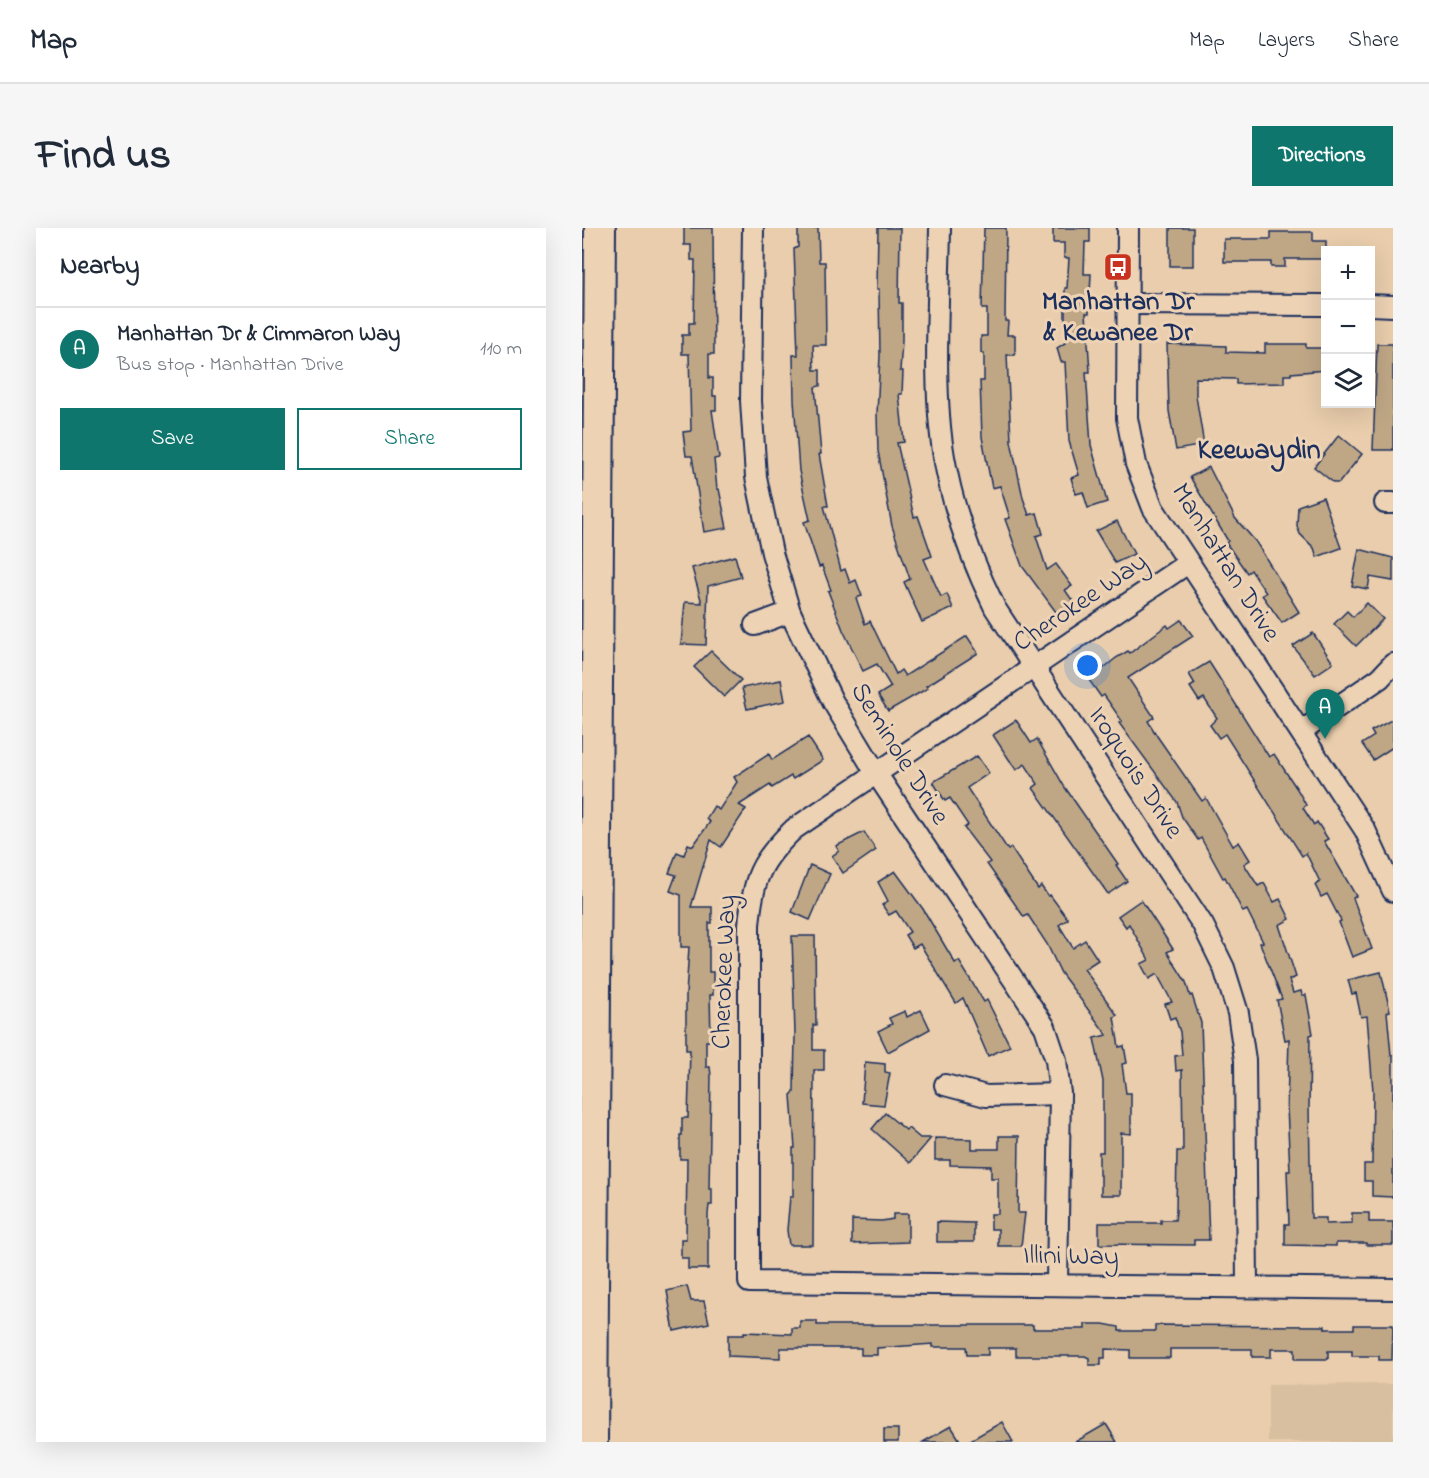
<!DOCTYPE html>
<meta charset="utf-8">
<style>
:root{--surface:#fff;--page:#f6f6f7;--text:#1f2937;--muted:#747a83;--line:#e0e1e3;--accent:#0f766e}
body{margin:0;font-family:"Indie Flower",sans-serif;background:var(--page);color:var(--text)}
.controls{position:absolute;right:18px;top:18px;display:grid;overflow:hidden;border-radius:0px;box-shadow:0 6px 24px #0002}
.controls button{width:54px;height:54px;display:grid;place-items:center;padding:0;border:0;border-bottom:2px solid var(--line);background:var(--surface);color:var(--text);font:30px sans-serif}
.you{position:absolute;left:506px;top:438px;width:21px;height:21px;margin:-15px;border:4px solid #fff;border-radius:50%;background:#1a73e8;box-shadow:0 0 0 9px #1a73e833}
.badge{display:grid;place-items:center;width:39px;height:39px;border-radius:50%;background:var(--accent);color:#fff;font-size:20px;font-weight:700}
.pin{position:absolute;translate:-50% -50px;filter:drop-shadow(0 2px 3px #0008)}
.pin::after{content:'';position:absolute;top:32px;width:21px;height:18px;background:inherit;clip-path:polygon(0 0,100% 0,50% 100%)}
.list{margin:0;padding:0;list-style:none}
h2{display:flex;justify-content:space-between;align-items:center;height:78px;margin:0;padding:0 24px;font-size:26px}
h2 small{font-size:20px;font-weight:400;color:var(--muted)}
.list li{display:grid;grid-template-columns:39px 1fr auto;gap:18px;align-items:center;box-sizing:border-box;height:84px;padding:0 24px;border-top:2px solid var(--line)}
.list b{display:block;font-size:22px;white-space:nowrap}
.list p{margin:0;font-size:20px;white-space:nowrap;color:var(--muted)}
.list em{font-size:20px;font-style:normal;color:var(--muted)}
.actions{display:flex;gap:12px;padding:18px 24px}
.actions a{flex:1;padding:14px 0;border:2px solid var(--accent);border-radius:0px;text-align:center;font-size:21px;color:var(--accent)}
.actions .main{background:var(--accent);color:#fff}
.icon{flex:none;width:33px;height:33px;fill:none;stroke:currentColor;stroke-width:2;stroke-linecap:round;stroke-linejoin:round}
.map{position:relative;flex:none;width:811px;height:1214px;overflow:hidden;border-radius:0px}
header{display:flex;align-items:center;gap:36px;box-sizing:border-box;height:84px;padding:0 30px;background:var(--surface);border-bottom:2px solid var(--line)}
header strong{font-size:28px}
nav{display:flex;gap:33px;margin-inline-start:auto;font-size:21px}
.intro{display:flex;align-items:center;justify-content:space-between;box-sizing:border-box;height:144px;padding:0 36px}
h1{margin:0;font-size:42px}
.button{padding:15px 27px;border-radius:0px;background:var(--accent);color:#fff;font-size:21px;font-weight:700}
main{display:flex;gap:36px;padding:0 36px}
aside{flex:1;background:var(--surface);border-radius:0px;box-shadow:0 6px 24px #0002}
.map>svg:first-child{display:block}
.built{fill:#d8bfa0}
.building{fill:#bfa786;stroke:#1b2f5e;stroke-width:1.5}
.lines{fill:none;stroke-linecap:round;stroke-linejoin:round}
.minor-casing{stroke:#1b2f5e;stroke-width:24}
.highway-casing{stroke:#1b2f5e;stroke-width:34}
.minor{stroke:#edd2b4;stroke-width:20}
.highway{stroke:#edd2b4;stroke-width:30}
.labels{text-anchor:middle;dominant-baseline:central;stroke-width:6;stroke-linejoin:round;paint-order:stroke}
.poi-label{font-size:27px;font-weight:bold;fill:#1b2f5e;stroke:#edd2b4}
.street-label{font-size:27px;fill:#1b2f5e;stroke:#edd2b4}
.neighbourhood-label{font-size:28px;font-weight:bold;fill:#1b2f5e;stroke:#edd2b4}
</style>
<header>
<strong>Map</strong>
<nav><a>Map</a><a>Layers</a><a>Share</a></nav>
</header>
<div class="intro"><h1>Find us</h1><a class="button">Directions</a></div>
<main>
<aside>
<h2>Nearby<small></small></h2>
<ul class="list">
<li><span class="badge">A</span><div><b>Manhattan Dr &amp; Cimmaron Way</b><p>Bus stop · Manhattan Drive</p></div><em>110 m</em></li>
</ul>
<div class="actions"><a class="main">Save</a><a>Share</a></div>
</aside>
<div class="map">
<svg width="811" height="1214" viewBox="0 0 811 1214">
<rect width="100%" height="100%" fill="#e9cdac"/>
<filter id="ink" filterUnits="userSpaceOnUse"><feTurbulence type="fractalNoise" baseFrequency=".0167" numOctaves="2"/><feDisplacementMap in="SourceGraphic" scale="12" xChannelSelector="R" yChannelSelector="G"/><feConvolveMatrix kernelMatrix="1 2 1 2 8 2 1 2 1" color-interpolation-filters="sRGB"/></filter>
<g filter="url(#ink)">
<!-- built -->
<polygon class="built" points="811,1156 811,1214 686,1214 686,1157"/>
<!-- building -->
<g class="building">
<polygon points="102,0 131,0 132,126 127,126 127,150 131,150 131,168 134,168 134,182 130,182 137,230 132,231 135,261 137,261 145,300 122,304 110,228 104,228 101,204 109,203 109,201 107,126 100,126 100,107 107,107 107,95 112,95 113,32 109,32 109,17 102,17"/>
<polygon points="216,0 236,0 237,34 243,34 244,117 231,117 232,142 238,142 238,158 233,159 239,226 237,226 246,278 242,278 259,343 263,341 268,355 274,352 280,368 274,370 283,396 288,393 314,446 319,442 323,448 385,408 396,425 344,458 346,460 306,483 296,467 309,459 295,436 281,443 261,402 246,363 249,362 240,338 237,339 222,294 228,292 217,243 212,172 211,127 216,127 212,21 216,19"/>
<polygon points="296,0 318,0 317,75 320,75 320,113 318,143 321,143 320,166 317,166 322,214 315,215 332,289 336,288 350,328 342,331 359,369 365,366 371,380 340,394 322,354 328,351 310,298 296,223 295,186 298,128 297,61 295,61"/>
<polygon points="402,0 424,0 423,93 426,93 425,107 433,107 433,127 425,127 429,213 441,270 447,287 455,285 461,306 454,308 465,342 474,336 490,358 483,362 493,376 477,388 440,338 423,291 428,290 418,258 410,260 400,209 398,153 402,153 402,125 399,125 399,108 405,108 405,81 400,81"/>
<polygon points="471,0 508,0 508,14 503,14 502,46 509,46 507,85 504,85 508,144 504,144 509,217 525,274 506,280 501,264 494,266 489,250 497,247 487,213 483,134 479,134 475,120 483,115 483,60 485,60 487,30 482,30 482,15 471,15"/>
<rect x="588" y="0" width="23" height="38"/>
<polygon points="689,4 731,4 731,13 744,13 744,31 703,31 703,39 689,39 689,34 642,34 642,11 689,11"/>
<polygon points="585,116 644,118 644,124 683,125 683,116 724,116 724,120 744,120 744,142 709,145 709,147 702,147 702,155 654,156 654,151 614,150 614,168 622,217 594,222 587,183"/>
<polygon points="795,116 811,116 811,222 791,222"/>
<polygon points="757,207 780,226 757,255 752,255 732,239"/>
<polygon points="627,239 653,290 674,314 717,384 700,395 680,367 684,365 669,342 665,345 644,315 646,313 608,249"/>
<polygon points="741,269 759,320 735,329 732,320 718,306 715,298 716,278"/>
<polygon points="535,293 552,326 533,335 514,303"/>
<polygon points="777,321 811,330 811,353 788,349 786,361 770,358"/>
<polygon points="153,328 159,349 126,358 124,417 99,416 103,374 120,375 110,340"/>
<polygon points="785,375 801,391 774,418 752,396 765,383 771,389"/>
<polygon points="599,392 611,408 546,450 572,489 566,493 575,508 620,573 624,570 651,618 657,614 668,632 662,636 676,658 682,655 692,674 698,671 708,691 697,697 714,749 707,752 711,765 719,763 720,767 724,767 731,806 728,807 727,879 729,990 744,990 744,996 770,995 770,985 787,985 787,994 811,994 811,1017 784,1017 784,1015 754,1015 754,1018 703,1017 703,996 707,996 705,943 708,943 705,879 707,811 703,812 695,772 700,771 678,715 681,714 665,682 661,684 643,649 641,650 619,610 616,612 600,589 595,574 537,495 540,493 522,467 519,469 507,452 534,430 546,423 548,425 585,397 587,400"/>
<polygon points="731,405 751,435 733,447 711,418"/>
<polygon points="129,423 159,452 142,469 112,439"/>
<polygon points="627,434 687,529 692,526 715,561 724,577 721,580 732,597 735,594 746,611 742,613 774,668 771,670 790,721 770,729 757,694 759,693 745,666 739,669 733,657 738,654 724,625 720,628 643,506 637,510 628,497 635,490 622,470 617,473 608,459 613,456 607,446"/>
<polygon points="199,452 203,473 165,481 160,460"/>
<polygon points="811,491 811,519 791,532 780,516 792,508 789,503"/>
<polygon points="434,492 449,515 455,511 482,558 536,636 534,637 545,653 526,666 451,560 456,556 443,536 434,542 411,507"/>
<polygon points="226,509 241,532 211,551 209,548 190,560 188,557 157,577 164,581 139,619 129,612 109,679 130,679 130,695 127,695 127,744 131,744 131,767 128,767 129,813 124,813 124,839 128,839 129,848 127,961 130,961 130,977 127,977 126,986 126,1041 106,1041 106,1030 99,1030 99,1011 104,1011 105,931 98,931 98,907 100,907 100,890 106,890 108,822 104,822 104,767 107,719 99,719 99,667 88,663 94,647 87,645 95,624 102,627 106,616 111,618 128,594 124,591 132,578 137,582 155,554 152,549 187,526 190,532"/>
<polygon points="395,528 407,545 385,560 426,622 429,620 456,661 459,658 466,668 468,667 486,691 477,697 491,720 503,712 516,732 502,741 535,787 532,789 537,819 542,818 545,835 540,836 544,865 549,865 549,906 539,905 539,967 519,967 519,947 517,947 517,924 521,924 521,853 512,810 525,807 479,745 465,716 446,687 442,689 405,636 408,634 382,600 386,597 368,570 363,573 351,554"/>
<polygon points="282,604 294,622 261,645 250,628 257,623 254,618"/>
<polygon points="228,637 248,646 228,692 210,684"/>
<polygon points="313,643 341,681 373,735 377,733 402,774 405,772 428,818 406,828 381,770 374,775 338,716 331,720 323,707 328,704 314,683 307,687 300,677 306,673 296,654"/>
<polygon points="559,672 591,721 585,724 604,754 608,768 610,767 619,795 627,1012 612,1012 612,1017 517,1016 517,995 579,995 579,992 593,992 594,983 595,923 601,923 600,842 594,843 593,828 600,827 598,804 593,789 588,791 583,776 590,774 575,746 567,751 559,736 567,732 547,696 544,699 536,688"/>
<polygon points="210,708 233,708 234,797 231,797 231,822 242,822 242,842 232,842 231,1017 207,1017 205,1002 208,969 211,969 211,920 213,920 209,867 212,864 213,806"/>
<polygon points="799,744 808,783 805,784 809,827 811,827 811,969 790,968 790,953 782,953 782,936 790,936 791,863 785,788 779,789 774,765 770,766 766,752"/>
<polygon points="339,782 348,801 306,824 296,803 310,796 307,790 323,783 325,789"/>
<polygon points="283,834 303,836 303,844 308,845 302,877 280,875"/>
<polygon points="303,885 324,902 326,900 338,910 349,910 328,935 290,901"/>
<polygon points="417,908 437,908 436,985 443,985 439,1018 416,1018 416,1001 409,1001 409,986 416,986 416,950 409,950 409,938 368,937 368,932 353,932 353,910 390,911 390,921 417,921"/>
<polygon points="311,986 326,986 326,1014 270,1016 270,992 300,993 311,991"/>
<polygon points="355,994 392,995 392,1014 355,1014"/>
<polygon points="105,1058 109,1073 122,1073 127,1095 92,1103 85,1063"/>
<polygon points="218,1093 235,1093 235,1097 451,1097 451,1101 503,1101 503,1096 521,1096 537,1099 537,1103 573,1103 573,1097 743,1098 743,1101 772,1101 772,1097 811,1097 810,1132 797,1132 797,1128 770,1128 770,1123 746,1123 746,1131 713,1131 713,1121 689,1121 689,1129 670,1129 670,1121 588,1121 588,1130 548,1130 548,1122 523,1121 523,1130 519,1130 519,1137 507,1137 507,1130 503,1128 434,1128 434,1120 406,1120 406,1127 385,1127 384,1119 351,1119 351,1116 295,1120 295,1127 279,1127 279,1120 198,1120 198,1130 146,1128 146,1107 162,1107 162,1104 210,1106 210,1100 218,1100"/>
<polygon points="420,1194 431,1214 385,1214"/>
<polygon points="524,1196 535,1214 493,1214"/>
<polygon points="369,1198 379,1214 341,1214"/>
<rect x="302" y="1201" width="14" height="13"/>
</g>
<g class="lines">
<!-- minor casing -->
<g class="minor-casing">
<g id="minor">
<polyline points="171,0 169,173 174,249 190,325 208,384 251,474 294,545 463,799 474,832 478,866 475,1056"/>
<path d="M358 0C357 71 350 160 362 229 371 282 389 331 413 380L621 697 642 740 656 785 663 832 665 1058"/>
<polyline points="546,0 545,190 554,236 571,280 783,602 811,663"/>
<polyline points="545,76 744,77"/>
<polyline points="788,77 811,78"/>
<polyline points="803,275 811,275"/>
<path d="M606 335 212 601C178 633 171 651 167 697V1054L811 1061"/>
<polyline points="173,397 208,384"/>
<polyline points="720,503 798,450 811,436"/>
<polyline points="363,857 404,868 478,866"/>
</g>
</g>
<!-- highway casing -->
<g class="highway-casing">
<polyline id="highway" points="10,1214 18,0"/>
</g>
<!-- minor -->
<use href="#minor" class="minor"/>
<!-- highway -->
<use href="#highway" class="highway"/>
</g>
</g>
<!-- icons -->
<defs>
<g id="bus-square" transform="scale(1.5)"><rect x="-9" y="-9" width="18" height="18" rx="4" fill="#c8321e" stroke="#edd2b4"/><path d="M-5-6H5V4H4V6H2V4H-2V6H-4V4H-5ZM-3.5-4V0h7V-4ZM-3.5 1.2v1.5H-2V1.2ZM2 1.2v1.5H3.5V1.2Z" fill="#fff"/></g>
</defs>
<g fill-rule="evenodd">
<use href="#bus-square" x="536" y="39"/>
</g>
<g class="labels">
<!-- poi labels -->
<g class="poi-label">
<text x="536" y="74">Manhattan Dr<tspan x="536" dy="31">&amp; Kewanee Dr</tspan></text>
</g>
<!-- street labels -->
<g class="street-label">
<text transform="translate(643 335) rotate(58)">Manhattan Drive</text>
<text transform="translate(499 375) rotate(-34)">Cherokee Way</text>
<text transform="translate(317 526) rotate(58)">Seminole Drive</text>
<text transform="translate(553 545) rotate(57)">Iroquois Drive</text>
<text transform="translate(143 744) rotate(-88)">Cherokee Way</text>
<text transform="translate(489 1029) rotate(1)">Illini Way</text>
</g>
<!-- neighbourhood labels -->
<g class="neighbourhood-label">
<text x="677" y="223">Keewaydin</text>
</g>
</g>
</svg>
<div class="controls">
<button>+</button>
<button>−</button>
<button><svg class="icon" aria-label="layers" viewBox="0 0 24 24"><path d="M12 4l9 5-9 5-9-5zM3 14l9 5 9-5"/></svg></button>
</div>
<div class="you"></div>
<div class="pin badge" style="left:743px;top:511px">A</div>
</div>
</main>
